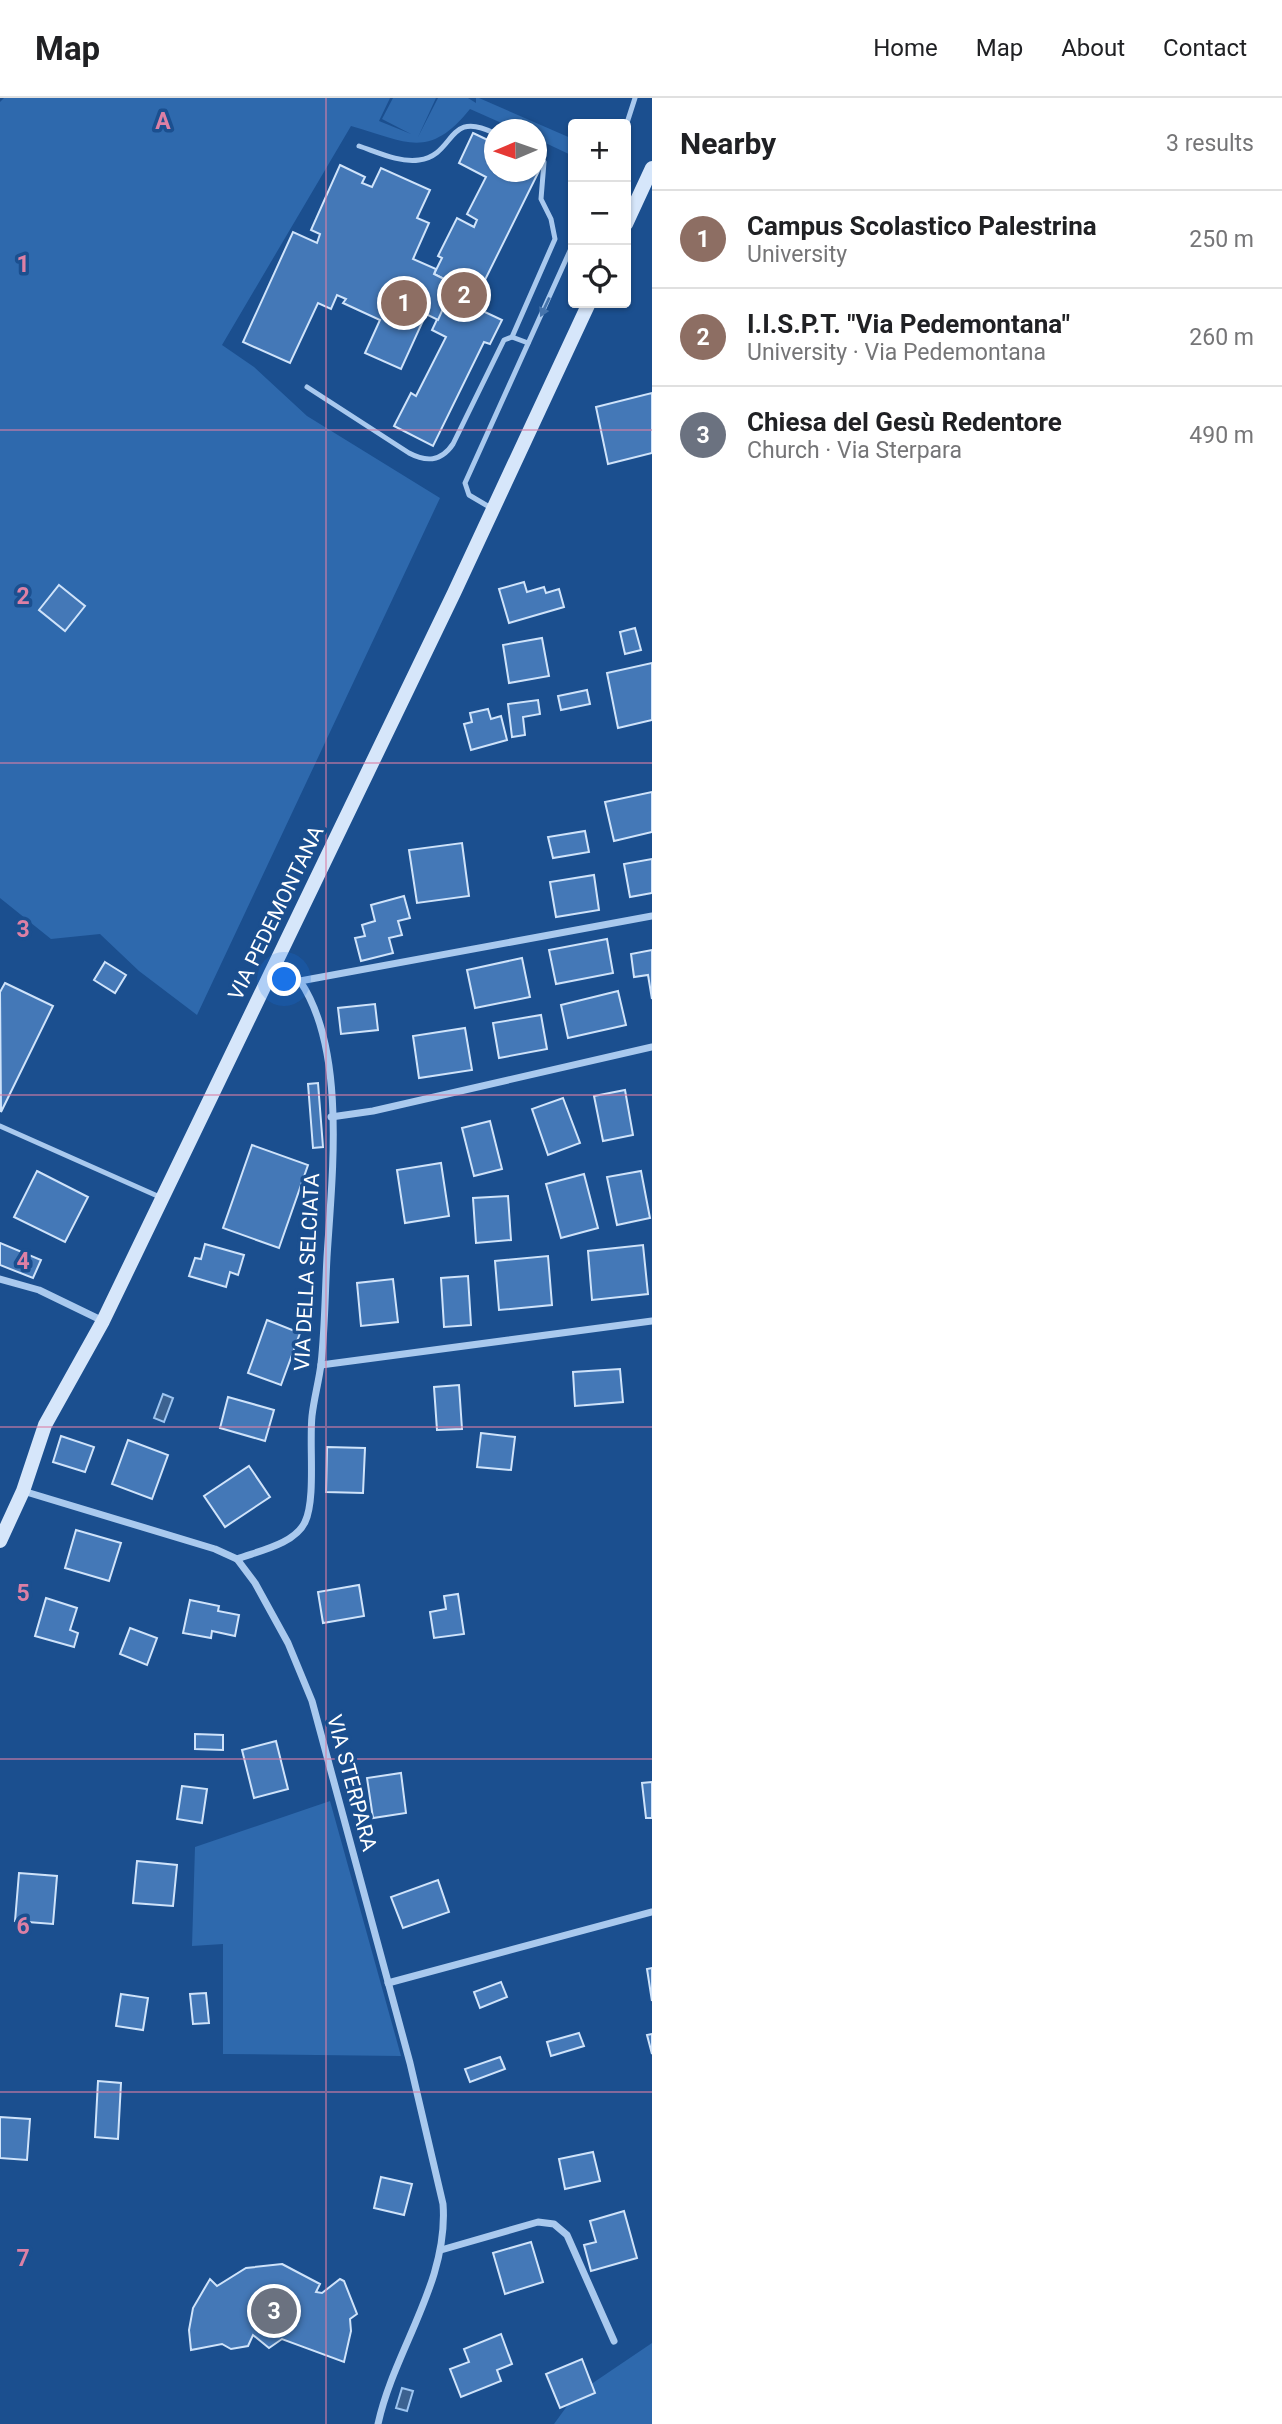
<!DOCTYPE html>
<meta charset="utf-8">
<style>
:root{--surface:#fff;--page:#f6f6f6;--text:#202124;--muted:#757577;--line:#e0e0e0;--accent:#847042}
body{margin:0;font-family:Roboto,sans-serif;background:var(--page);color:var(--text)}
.controls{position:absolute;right:21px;top:21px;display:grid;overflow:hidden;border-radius:7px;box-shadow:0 2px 5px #0004}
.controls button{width:63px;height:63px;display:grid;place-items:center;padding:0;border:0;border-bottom:2px solid var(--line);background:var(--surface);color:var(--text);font:35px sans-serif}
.compass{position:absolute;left:484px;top:21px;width:63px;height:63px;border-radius:50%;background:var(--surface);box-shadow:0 2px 5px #0004;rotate:268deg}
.you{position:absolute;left:285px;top:882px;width:24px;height:24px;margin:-18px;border:5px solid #fff;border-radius:50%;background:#1a73e8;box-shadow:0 0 0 10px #1a73e833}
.badge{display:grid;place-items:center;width:46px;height:46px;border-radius:50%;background:var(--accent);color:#fff;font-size:23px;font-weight:700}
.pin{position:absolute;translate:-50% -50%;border:4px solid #fff;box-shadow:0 2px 7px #0006}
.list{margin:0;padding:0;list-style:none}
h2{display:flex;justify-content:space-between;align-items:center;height:91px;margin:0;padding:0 28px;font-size:30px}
h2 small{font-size:23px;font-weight:400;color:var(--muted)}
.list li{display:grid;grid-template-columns:46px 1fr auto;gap:21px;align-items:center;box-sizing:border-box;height:98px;padding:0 28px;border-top:2px solid var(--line)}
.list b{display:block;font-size:26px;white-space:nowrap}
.list p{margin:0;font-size:23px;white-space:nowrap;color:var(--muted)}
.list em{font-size:23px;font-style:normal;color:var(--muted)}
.icon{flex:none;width:38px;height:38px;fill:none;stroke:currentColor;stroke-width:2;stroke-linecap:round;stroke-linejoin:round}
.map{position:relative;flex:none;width:652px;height:2326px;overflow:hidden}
header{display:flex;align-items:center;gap:42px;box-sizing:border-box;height:98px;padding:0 35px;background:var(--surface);border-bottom:2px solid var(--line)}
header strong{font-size:33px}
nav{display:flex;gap:38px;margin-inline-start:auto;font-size:24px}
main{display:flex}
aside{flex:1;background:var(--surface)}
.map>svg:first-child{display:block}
.green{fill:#2e69ad}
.water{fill:#3c6290;stroke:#9cc4f0;stroke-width:2}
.building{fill:#4478b7;stroke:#cfe3fa;stroke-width:2}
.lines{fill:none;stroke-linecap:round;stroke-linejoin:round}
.lane{stroke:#a9c9ee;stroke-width:5}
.street{stroke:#a9c9ee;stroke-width:7}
.secondary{stroke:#d6e6fa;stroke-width:14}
.oneway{fill:#4674ac}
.grid{fill:none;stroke:#dd80a5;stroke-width:2;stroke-opacity:0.55}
.labels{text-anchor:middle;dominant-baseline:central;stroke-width:7;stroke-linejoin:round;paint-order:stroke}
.street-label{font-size:21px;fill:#fff;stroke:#1b4f8f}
.grid-label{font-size:23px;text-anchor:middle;font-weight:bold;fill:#dd80a5;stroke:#1b4f8f;stroke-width:7;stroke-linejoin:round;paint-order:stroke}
</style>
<header>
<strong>Map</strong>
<nav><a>Home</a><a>Map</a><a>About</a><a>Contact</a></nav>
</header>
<main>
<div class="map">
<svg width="652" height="2326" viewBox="0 0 652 2326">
<rect width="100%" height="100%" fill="#1b4f8f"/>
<!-- green -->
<g class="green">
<path d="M4 0H390L379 23 411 36 382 21 393 0H436L418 39 438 0H468L476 5V0H479L573 41V58L537 41 536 32 515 31 470 11C429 62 407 44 351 28L222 247 254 269 307 318 440 400 197 917 139 873 100 836 51 841 0 800V4Z"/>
<polygon points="330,1703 401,1958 223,1956 223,1846 192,1848 195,1749"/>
<polygon points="652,2245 652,2326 554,2326 575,2297"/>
</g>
<!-- water -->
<g class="water">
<polygon points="163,1296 173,1300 164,1324 154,1320"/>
<polygon points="402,2290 413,2293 407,2313 396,2310"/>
</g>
<!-- building -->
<g class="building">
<polygon points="473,35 494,45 494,74 536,74 536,66 541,69 472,208 502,222 490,246 484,244 433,348 394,328 411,295 416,298 446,239 432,232 454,186 434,176 442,160 438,158 457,120 474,129 477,122 467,116 486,79 459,65"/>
<polygon points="340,67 365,79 362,85 372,89 381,70 430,92 417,120 429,125 413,161 436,171 434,176 454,186 438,222 426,216 401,271 365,255 380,222 343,205 346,201 337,197 331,211 318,205 290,265 243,244 293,134 317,145 320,136 311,132"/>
<polygon points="652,295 652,355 608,366 596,309"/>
<polygon points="524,484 527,494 544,489 546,495 559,491 564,509 509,525 499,491"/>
<polygon points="59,487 85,508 65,533 39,512"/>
<polygon points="635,530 641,552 625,556 620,534"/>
<polygon points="542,540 549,578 509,585 503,547"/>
<polygon points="652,565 652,622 618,630 607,575"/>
<polygon points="587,592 590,606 561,612 558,598"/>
<polygon points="538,602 540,616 523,619 525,637 512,639 508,606"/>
<polygon points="488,611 491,621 501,618 507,642 471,652 464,626 472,624 470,615"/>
<polygon points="652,694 652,734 614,743 605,704"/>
<polygon points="585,733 589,754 553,760 548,739"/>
<polygon points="462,745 469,798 417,805 409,752"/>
<polygon points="652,761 652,795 630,799 624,766"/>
<polygon points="594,777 599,812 556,819 550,784"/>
<polygon points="404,798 410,820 398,823 402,837 389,840 393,855 361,863 355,840 365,838 362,827 375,823 371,807"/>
<polygon points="607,841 613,875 556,886 549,852"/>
<polygon points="652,852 652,901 648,877 634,879 631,856"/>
<polygon points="522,860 530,899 475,910 467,872"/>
<polygon points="105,864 126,877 115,895 94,882"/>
<polygon points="5,885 53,908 1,1014 0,894"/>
<polygon points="618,893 626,927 568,940 561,907"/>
<polygon points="375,906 378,932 341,936 338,910"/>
<polygon points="541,917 547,951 499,960 493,925"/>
<polygon points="465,930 472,972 419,980 413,938"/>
<polygon points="318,985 323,1049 313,1050 308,986"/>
<polygon points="625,992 633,1037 603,1043 594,998"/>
<polygon points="563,1000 580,1045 548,1057 532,1011"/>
<polygon points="490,1023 502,1071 474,1078 462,1030"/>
<polygon points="252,1047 308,1067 279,1150 223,1130"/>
<polygon points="441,1065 449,1118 405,1125 397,1072"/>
<polygon points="37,1073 88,1099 65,1144 14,1119"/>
<polygon points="641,1073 650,1120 617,1127 607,1079"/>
<polygon points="584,1076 598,1130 561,1140 546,1086"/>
<polygon points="508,1098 511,1142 476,1145 473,1100"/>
<polygon points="0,1145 41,1162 33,1180 0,1167"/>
<polygon points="205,1146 244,1157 238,1177 230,1174 226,1189 189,1178 195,1160 201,1161"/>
<polygon points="643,1147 648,1196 592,1202 588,1153"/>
<polygon points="548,1158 552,1207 499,1212 495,1163"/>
<polygon points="468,1178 471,1227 444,1229 441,1180"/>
<polygon points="393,1181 398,1224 361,1228 357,1185"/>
<polygon points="267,1222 300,1235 281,1287 248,1275"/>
<polygon points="620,1271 623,1304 575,1308 573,1274"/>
<polygon points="459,1287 462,1331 437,1332 434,1289"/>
<polygon points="228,1299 274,1312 265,1343 220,1330"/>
<polygon points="481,1335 515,1339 511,1372 477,1369"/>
<polygon points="61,1338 94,1349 85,1374 53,1364"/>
<polygon points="128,1342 168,1357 152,1401 112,1386"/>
<polygon points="327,1349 365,1350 363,1395 326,1394"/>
<polygon points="249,1368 270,1399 225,1429 204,1398"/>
<polygon points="76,1432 121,1445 109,1483 65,1470"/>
<polygon points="359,1487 364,1518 323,1525 318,1494"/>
<polygon points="458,1496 464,1536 434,1540 430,1514 446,1511 444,1498"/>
<polygon points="46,1500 77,1510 70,1532 78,1535 74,1549 35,1538"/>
<polygon points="190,1502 219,1508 218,1513 239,1517 235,1538 212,1533 211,1540 183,1535"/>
<polygon points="130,1530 157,1540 147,1567 120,1556"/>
<polygon points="195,1636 223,1637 223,1652 195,1651"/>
<polygon points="276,1643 288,1691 254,1700 242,1652"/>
<polygon points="401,1675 406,1715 373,1720 367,1680"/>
<polygon points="652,1684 652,1720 646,1720 642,1685"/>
<polygon points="182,1688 207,1691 202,1725 177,1721"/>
<polygon points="137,1763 177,1767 173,1808 133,1805"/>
<polygon points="19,1775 57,1778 53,1826 15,1823"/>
<polygon points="438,1782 449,1814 403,1830 391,1799"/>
<polygon points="652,1870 652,1903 647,1871"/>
<polygon points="501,1884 507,1899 480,1910 474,1894"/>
<polygon points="206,1895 209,1925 193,1926 190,1896"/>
<polygon points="121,1896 148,1900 143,1932 116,1928"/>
<polygon points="579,1935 584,1948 551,1958 547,1944"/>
<polygon points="652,1936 652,1956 647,1937"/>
<polygon points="500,1959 505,1971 470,1984 465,1971"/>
<polygon points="98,1983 121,1985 118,2041 95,2039"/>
<polygon points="0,2019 30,2021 27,2062 0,2060"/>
<polygon points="593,2054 600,2083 565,2091 559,2061"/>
<polygon points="381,2079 412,2086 404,2117 374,2110"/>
<polygon points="624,2113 637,2160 591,2173 584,2147 596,2144 590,2123"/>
<polygon points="531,2144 543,2184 505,2196 493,2155"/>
<polygon points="282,2166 320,2186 316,2194 322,2195 340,2181 344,2183 357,2216 350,2221 351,2233 344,2264 282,2241 269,2250 253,2237 248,2248 231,2251 222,2246 191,2252 189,2232 193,2210 210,2181 217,2188 246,2170"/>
<polygon points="501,2236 512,2266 497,2272 501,2283 461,2299 450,2271 469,2264 464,2251"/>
<polygon points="582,2261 595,2295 560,2310 546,2276"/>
</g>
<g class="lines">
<!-- lane -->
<g class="lane">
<polyline points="626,28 635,0"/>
<path d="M359 48C377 54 400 65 419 62 456 57 446 11 494 35"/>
<polyline points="512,239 555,141 551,121 541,101 544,64 536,55"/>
<path d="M307 289 409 355C426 364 441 364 453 346L504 242 512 239 528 245"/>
<polyline points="491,410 469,397 465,385 573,146"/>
<polyline points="0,1028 162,1100"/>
</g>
<!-- street -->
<g class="street">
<polyline points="300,883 652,818"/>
<polyline points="331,1019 373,1013 652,949"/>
<polyline points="0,1181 39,1192 103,1223"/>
<polyline points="321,1267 652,1223"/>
<path d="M23 1393 215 1451 237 1461 255 1485 288 1545 312 1603 410 1965 443 2106C449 2184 394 2252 378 2326"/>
<path d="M237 1461C258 1453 295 1446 305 1424 316 1401 309 1346 312 1318 314 1300 319 1283 321 1266 325 1230 325 1195 327 1159 332 1078 347 953 300 883L268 882"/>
<polyline points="388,1885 652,1814"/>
<polyline points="441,2152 538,2124 554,2126 567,2137 614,2243"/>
</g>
<!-- secondary -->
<g class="secondary">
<polyline points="626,126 652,70"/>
<polyline points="0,1443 23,1393 45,1327 103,1223 454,495 589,205"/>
</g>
</g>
<!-- one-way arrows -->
<defs><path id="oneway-solid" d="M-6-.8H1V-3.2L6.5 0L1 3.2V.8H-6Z" transform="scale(1.75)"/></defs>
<use class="oneway" href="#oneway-solid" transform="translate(545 209) rotate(115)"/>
<!-- grid -->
<path class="grid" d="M326 0V2326M0 332H652M0 665H652M0 997H652M0 1329H652M0 1661H652M0 1994H652"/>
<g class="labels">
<!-- street labels -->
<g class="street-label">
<text transform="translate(276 815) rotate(-64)">VIA PEDEMONTANA</text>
<text transform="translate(307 1174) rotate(-87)">VIA DELLA SELCIATA</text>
<text transform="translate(352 1685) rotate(75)">VIA STERPARA</text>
</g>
</g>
<g class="grid-label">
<text x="163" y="31">A</text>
<text x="23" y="174">1</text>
<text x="23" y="506">2</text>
<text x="23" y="839">3</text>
<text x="23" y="1171">4</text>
<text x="23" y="1503">5</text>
<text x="23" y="1836">6</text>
<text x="23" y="2168">7</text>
</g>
</svg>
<div class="controls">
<button>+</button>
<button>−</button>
<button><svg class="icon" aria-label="locate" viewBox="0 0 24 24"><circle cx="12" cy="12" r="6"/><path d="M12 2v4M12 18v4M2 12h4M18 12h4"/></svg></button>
</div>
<svg class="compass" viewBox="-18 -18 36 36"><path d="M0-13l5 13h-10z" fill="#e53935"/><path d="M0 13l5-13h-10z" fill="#757577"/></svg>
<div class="you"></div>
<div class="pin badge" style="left:404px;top:205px;background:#8d6e63">1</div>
<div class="pin badge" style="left:464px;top:197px;background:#8d6e63">2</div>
<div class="pin badge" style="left:274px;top:2213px;background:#6b7280">3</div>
</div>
<aside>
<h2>Nearby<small>3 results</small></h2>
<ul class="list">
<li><span class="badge" style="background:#8d6e63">1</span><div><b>Campus Scolastico Palestrina</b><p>University</p></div><em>250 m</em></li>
<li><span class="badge" style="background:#8d6e63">2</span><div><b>I.I.S.P.T. &quot;Via Pedemontana&quot;</b><p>University · Via Pedemontana</p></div><em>260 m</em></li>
<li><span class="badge" style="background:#6b7280">3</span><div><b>Chiesa del Gesù Redentore</b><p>Church · Via Sterpara</p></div><em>490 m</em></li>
</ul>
</aside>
</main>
